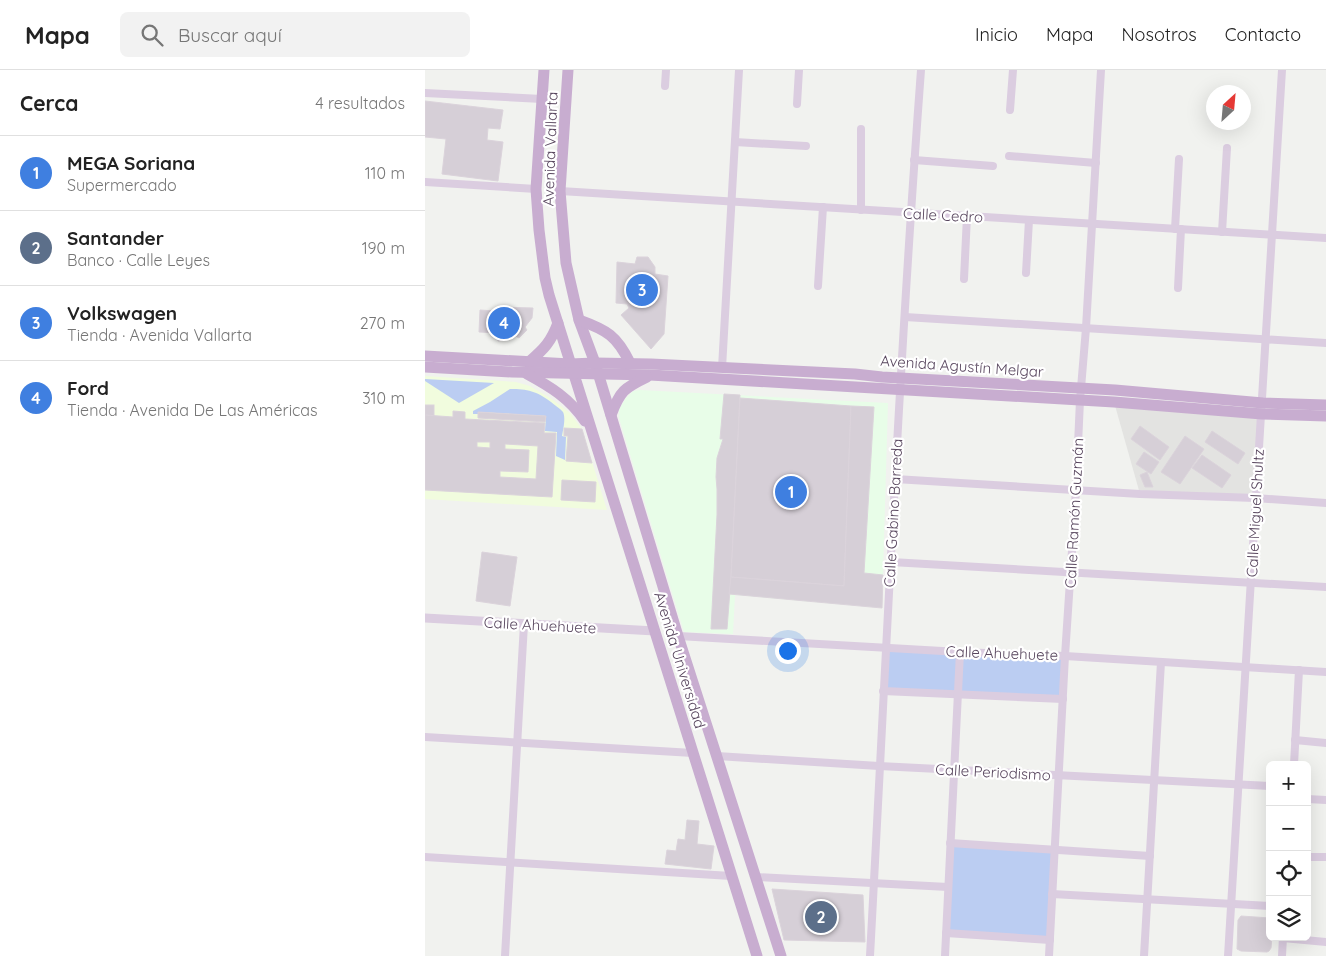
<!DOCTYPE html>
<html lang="es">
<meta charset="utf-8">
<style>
:root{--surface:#fff;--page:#f2f2f2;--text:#222;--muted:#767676;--line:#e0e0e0;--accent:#2563eb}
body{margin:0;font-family:Quicksand,sans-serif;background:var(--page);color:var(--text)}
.controls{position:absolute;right:15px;bottom:15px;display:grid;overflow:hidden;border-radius:8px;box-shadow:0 5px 20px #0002}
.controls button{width:45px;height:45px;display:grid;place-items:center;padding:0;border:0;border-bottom:1px solid var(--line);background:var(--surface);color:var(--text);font:25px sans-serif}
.compass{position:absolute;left:781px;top:15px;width:45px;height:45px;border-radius:50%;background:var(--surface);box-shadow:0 5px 20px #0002;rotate:26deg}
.you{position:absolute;left:362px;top:580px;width:18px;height:18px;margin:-12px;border:4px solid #fff;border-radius:50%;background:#1a73e8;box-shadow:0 0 0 8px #1a73e833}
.badge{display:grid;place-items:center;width:32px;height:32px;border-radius:50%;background:var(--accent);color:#fff;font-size:16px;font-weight:700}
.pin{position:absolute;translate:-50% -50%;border:2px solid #fff;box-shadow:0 1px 5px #0006}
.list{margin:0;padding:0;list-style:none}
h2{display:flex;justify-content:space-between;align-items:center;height:65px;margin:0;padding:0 20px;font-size:21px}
h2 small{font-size:16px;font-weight:400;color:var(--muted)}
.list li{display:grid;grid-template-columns:32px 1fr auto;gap:15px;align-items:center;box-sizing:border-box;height:75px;padding:0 20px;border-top:1px solid var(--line)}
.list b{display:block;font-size:19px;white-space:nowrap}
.list p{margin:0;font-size:16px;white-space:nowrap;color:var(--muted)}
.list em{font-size:16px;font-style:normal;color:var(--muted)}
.icon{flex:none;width:28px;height:28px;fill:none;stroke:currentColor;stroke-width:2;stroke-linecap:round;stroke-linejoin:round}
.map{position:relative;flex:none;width:901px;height:886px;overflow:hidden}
header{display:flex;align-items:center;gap:30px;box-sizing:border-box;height:70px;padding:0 25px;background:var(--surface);border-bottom:1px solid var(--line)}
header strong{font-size:24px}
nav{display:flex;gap:28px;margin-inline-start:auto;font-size:18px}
.search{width:350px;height:45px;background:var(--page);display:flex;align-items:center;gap:12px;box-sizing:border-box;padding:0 18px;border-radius:8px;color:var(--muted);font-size:19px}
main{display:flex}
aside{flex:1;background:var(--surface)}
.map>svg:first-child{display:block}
.commercial{fill:#e8fde8}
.education{fill:#e3e3e1}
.medical{fill:#f1fcde}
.green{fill:#bbcdf2}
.building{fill:#d6cfd7;stroke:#dbd3db;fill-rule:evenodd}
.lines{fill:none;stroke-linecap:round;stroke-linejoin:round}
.minor{stroke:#dbcde0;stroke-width:8}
.tertiary{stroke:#dbcde0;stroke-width:9}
.primary{stroke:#c8add0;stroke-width:11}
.labels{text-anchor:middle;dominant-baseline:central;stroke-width:4.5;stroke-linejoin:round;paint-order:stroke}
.street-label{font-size:15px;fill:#58465e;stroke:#fff}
</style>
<header>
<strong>Mapa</strong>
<div class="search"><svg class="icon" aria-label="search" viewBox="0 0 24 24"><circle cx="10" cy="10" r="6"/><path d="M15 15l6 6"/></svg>Buscar aquí</div>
<nav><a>Inicio</a><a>Mapa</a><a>Nosotros</a><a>Contacto</a></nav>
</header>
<main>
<aside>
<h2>Cerca<small>4 resultados</small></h2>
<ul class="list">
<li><span class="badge" style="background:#3f7fe0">1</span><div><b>MEGA Soriana</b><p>Supermercado</p></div><em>110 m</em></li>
<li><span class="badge" style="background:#5c6f8a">2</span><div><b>Santander</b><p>Banco · Calle Leyes</p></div><em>190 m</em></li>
<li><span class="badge" style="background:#3f7fe0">3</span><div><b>Volkswagen</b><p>Tienda · Avenida Vallarta</p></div><em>270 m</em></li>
<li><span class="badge" style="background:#3f7fe0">4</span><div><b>Ford</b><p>Tienda · Avenida De Las Américas</p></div><em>310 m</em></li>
</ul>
</aside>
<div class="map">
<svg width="901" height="886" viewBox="0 0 901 886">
<rect width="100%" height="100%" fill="#f1f2ef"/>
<!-- commercial -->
<polygon class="commercial" points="215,320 463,333 457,538 310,525 308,564 259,562 194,348 194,339 201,328 208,321"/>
<!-- education -->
<polygon class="education" points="689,332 837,344 830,428 715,424"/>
<!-- medical -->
<polygon class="medical" points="0,306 91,312 105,316 127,329 145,343 157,359 182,440 0,429"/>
<!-- green -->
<g class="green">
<polygon points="0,309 69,313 34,333 0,311"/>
<path d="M85 319C103 319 111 321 126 332 129 335 135 338 138 342 141 348 138 360 137 366L141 367 140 390 131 386 132 362 120 361 121 346 54 342 53 344H48V341L65 332Z"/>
<polygon points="460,578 640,586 638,629 458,621"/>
<polygon points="525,773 630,780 625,870 521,863"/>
</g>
<!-- building -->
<g class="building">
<polygon points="0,31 78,40 75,59 63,58 62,70 78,72 73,111 17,104 21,69 0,67"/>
<polygon points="212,187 223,187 230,197 230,204 243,206 239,264 226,279 196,245 204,238 202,234 191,233 192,192 210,194"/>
<polygon points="72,237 108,238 107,248 100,257 102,260 94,268 89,265 85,269 73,271 73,263 54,262 55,240 71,241"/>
<polygon points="299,324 315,325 306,507 302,559 286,559 292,445 292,419 291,407 292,388 298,369 295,369"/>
<polygon points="315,328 426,336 419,516 306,507"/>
<rect x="0" y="335" width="9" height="11"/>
<polygon points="426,336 449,337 439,503 458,505 457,538 304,524 306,507 419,516"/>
<path d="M28 341 40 342V349L120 353 119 363H131L127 427 0 420V345L28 347ZM52 372H65V378L52 377ZM80 374 113 376 111 409 75 407V401L103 402 104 380 80 379Z"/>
<polygon points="53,342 121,346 120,352 53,348"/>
<polygon points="715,356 744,377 735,390 706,369"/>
<polygon points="139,358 157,359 167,393 141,391 143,366 139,366"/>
<polygon points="787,361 820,383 813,394 780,372"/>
<polygon points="760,366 779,379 755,414 736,402"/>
<polygon points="719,382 734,392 726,404 711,394"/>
<polygon points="777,385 806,405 797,418 767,398"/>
<polygon points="722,402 728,417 720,417 715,405"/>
<polygon points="137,410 171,412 170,432 136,430"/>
<polygon points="57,482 92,487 85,536 51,531"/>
<polygon points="262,750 274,751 272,774 289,776 286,799 240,794 242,780 251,781 253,769 260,770"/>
<polygon points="347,819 438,825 440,872 359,870"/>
<polygon points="816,846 845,848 845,867 847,867 846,878 844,881 842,882 816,881 812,879 813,850"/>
</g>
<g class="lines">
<!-- minor -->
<g class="minor">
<polyline points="240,16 241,0"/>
<polyline points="0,23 117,29"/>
<polyline points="372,34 374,0"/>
<polyline points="585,40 588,0"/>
<polyline points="436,59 436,140"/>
<polyline points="310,72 381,76"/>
<polyline points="584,86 671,93"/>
<polyline points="489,90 568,96"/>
<polyline points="0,112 111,119"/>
<polyline points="135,121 901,168"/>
<polyline points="750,159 754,89"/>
<polyline points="797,162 802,78"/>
<polyline points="601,203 604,150"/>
<polyline points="539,209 542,146"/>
<polyline points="393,216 398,137"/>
<polyline points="753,218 756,159"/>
<polyline points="480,247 901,273"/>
<polyline points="297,298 314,0"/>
<polyline points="470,409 715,424 830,428 901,433"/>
<polyline points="466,492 901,517"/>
<polyline points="253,566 535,582 640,586 901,602"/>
<polyline points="458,621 638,629"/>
<polyline points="0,667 268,683"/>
<polyline points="870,670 901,673"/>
<polyline points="292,686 454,696 845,716"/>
<polyline points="869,695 874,600"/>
<polyline points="882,729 901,730"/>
<polyline points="525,773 725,786"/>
<polyline points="0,787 306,806"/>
<polyline points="882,787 901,787"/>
<polyline points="331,807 523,817"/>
<polyline points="627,824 845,836"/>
<polyline points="521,863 625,870"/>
<polyline points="858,868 901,872"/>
<polyline points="80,886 99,554"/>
<path d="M445 886C461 591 474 295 496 0"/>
<polyline points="520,886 535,582"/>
<polyline points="624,886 640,586 651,420 655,330 661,258 676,0"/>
<polyline points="719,886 736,592"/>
<polyline points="803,886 857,0"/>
<polyline points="857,886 858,867"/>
</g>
<!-- tertiary -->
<polyline class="tertiary" points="0,548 230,561"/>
<!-- primary -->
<g class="primary">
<polyline points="119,0 111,119 114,160 120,208 124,225 332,886"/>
<polyline points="143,0 135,121 141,193 154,250 170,293 253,566 356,886"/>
<path d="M154 250C182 260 192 266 205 293"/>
<polyline points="0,286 145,294 170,293 226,294 430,304 457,307 690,320 838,333 901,335"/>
<path d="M104 292C119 279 126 272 133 253"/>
<polyline points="0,297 87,302 225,305 689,332 837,344 901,346"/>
<path d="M102 304C126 317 144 328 160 351"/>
<path d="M186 345C195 321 199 318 222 307"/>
</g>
</g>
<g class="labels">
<!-- street labels -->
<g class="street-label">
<text transform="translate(125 79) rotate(-88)">Avenida Vallarta</text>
<text transform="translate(518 145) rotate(3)">Calle Cedro</text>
<text transform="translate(537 296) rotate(4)">Avenida Agustín Melgar</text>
<text transform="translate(468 443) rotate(-87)">Calle Gabino Barreda</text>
<text transform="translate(649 443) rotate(-87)">Calle Ramón Guzmán</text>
<text transform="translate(830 443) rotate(-87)">Calle Miguel Shultz</text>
<text transform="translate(115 555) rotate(3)">Calle Ahuehuete</text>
<text transform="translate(577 583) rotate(2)">Calle Ahuehuete</text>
<text transform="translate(255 590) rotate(73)">Avenida Universidad</text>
<text transform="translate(568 702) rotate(3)">Calle Periodismo</text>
</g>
</g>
</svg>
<div class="controls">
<button>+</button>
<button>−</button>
<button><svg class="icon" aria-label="locate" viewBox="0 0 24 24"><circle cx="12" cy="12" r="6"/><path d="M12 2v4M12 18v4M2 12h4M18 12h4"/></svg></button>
<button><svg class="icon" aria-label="layers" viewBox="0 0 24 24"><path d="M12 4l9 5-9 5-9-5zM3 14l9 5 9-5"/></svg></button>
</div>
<svg class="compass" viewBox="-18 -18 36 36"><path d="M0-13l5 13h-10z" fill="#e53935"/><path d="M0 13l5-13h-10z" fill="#767676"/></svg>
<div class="you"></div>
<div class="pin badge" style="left:366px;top:422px;background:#3f7fe0">1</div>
<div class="pin badge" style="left:396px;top:847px;background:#5c6f8a">2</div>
<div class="pin badge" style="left:217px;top:220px;background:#3f7fe0">3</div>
<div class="pin badge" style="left:79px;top:253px;background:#3f7fe0">4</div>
</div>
</main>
